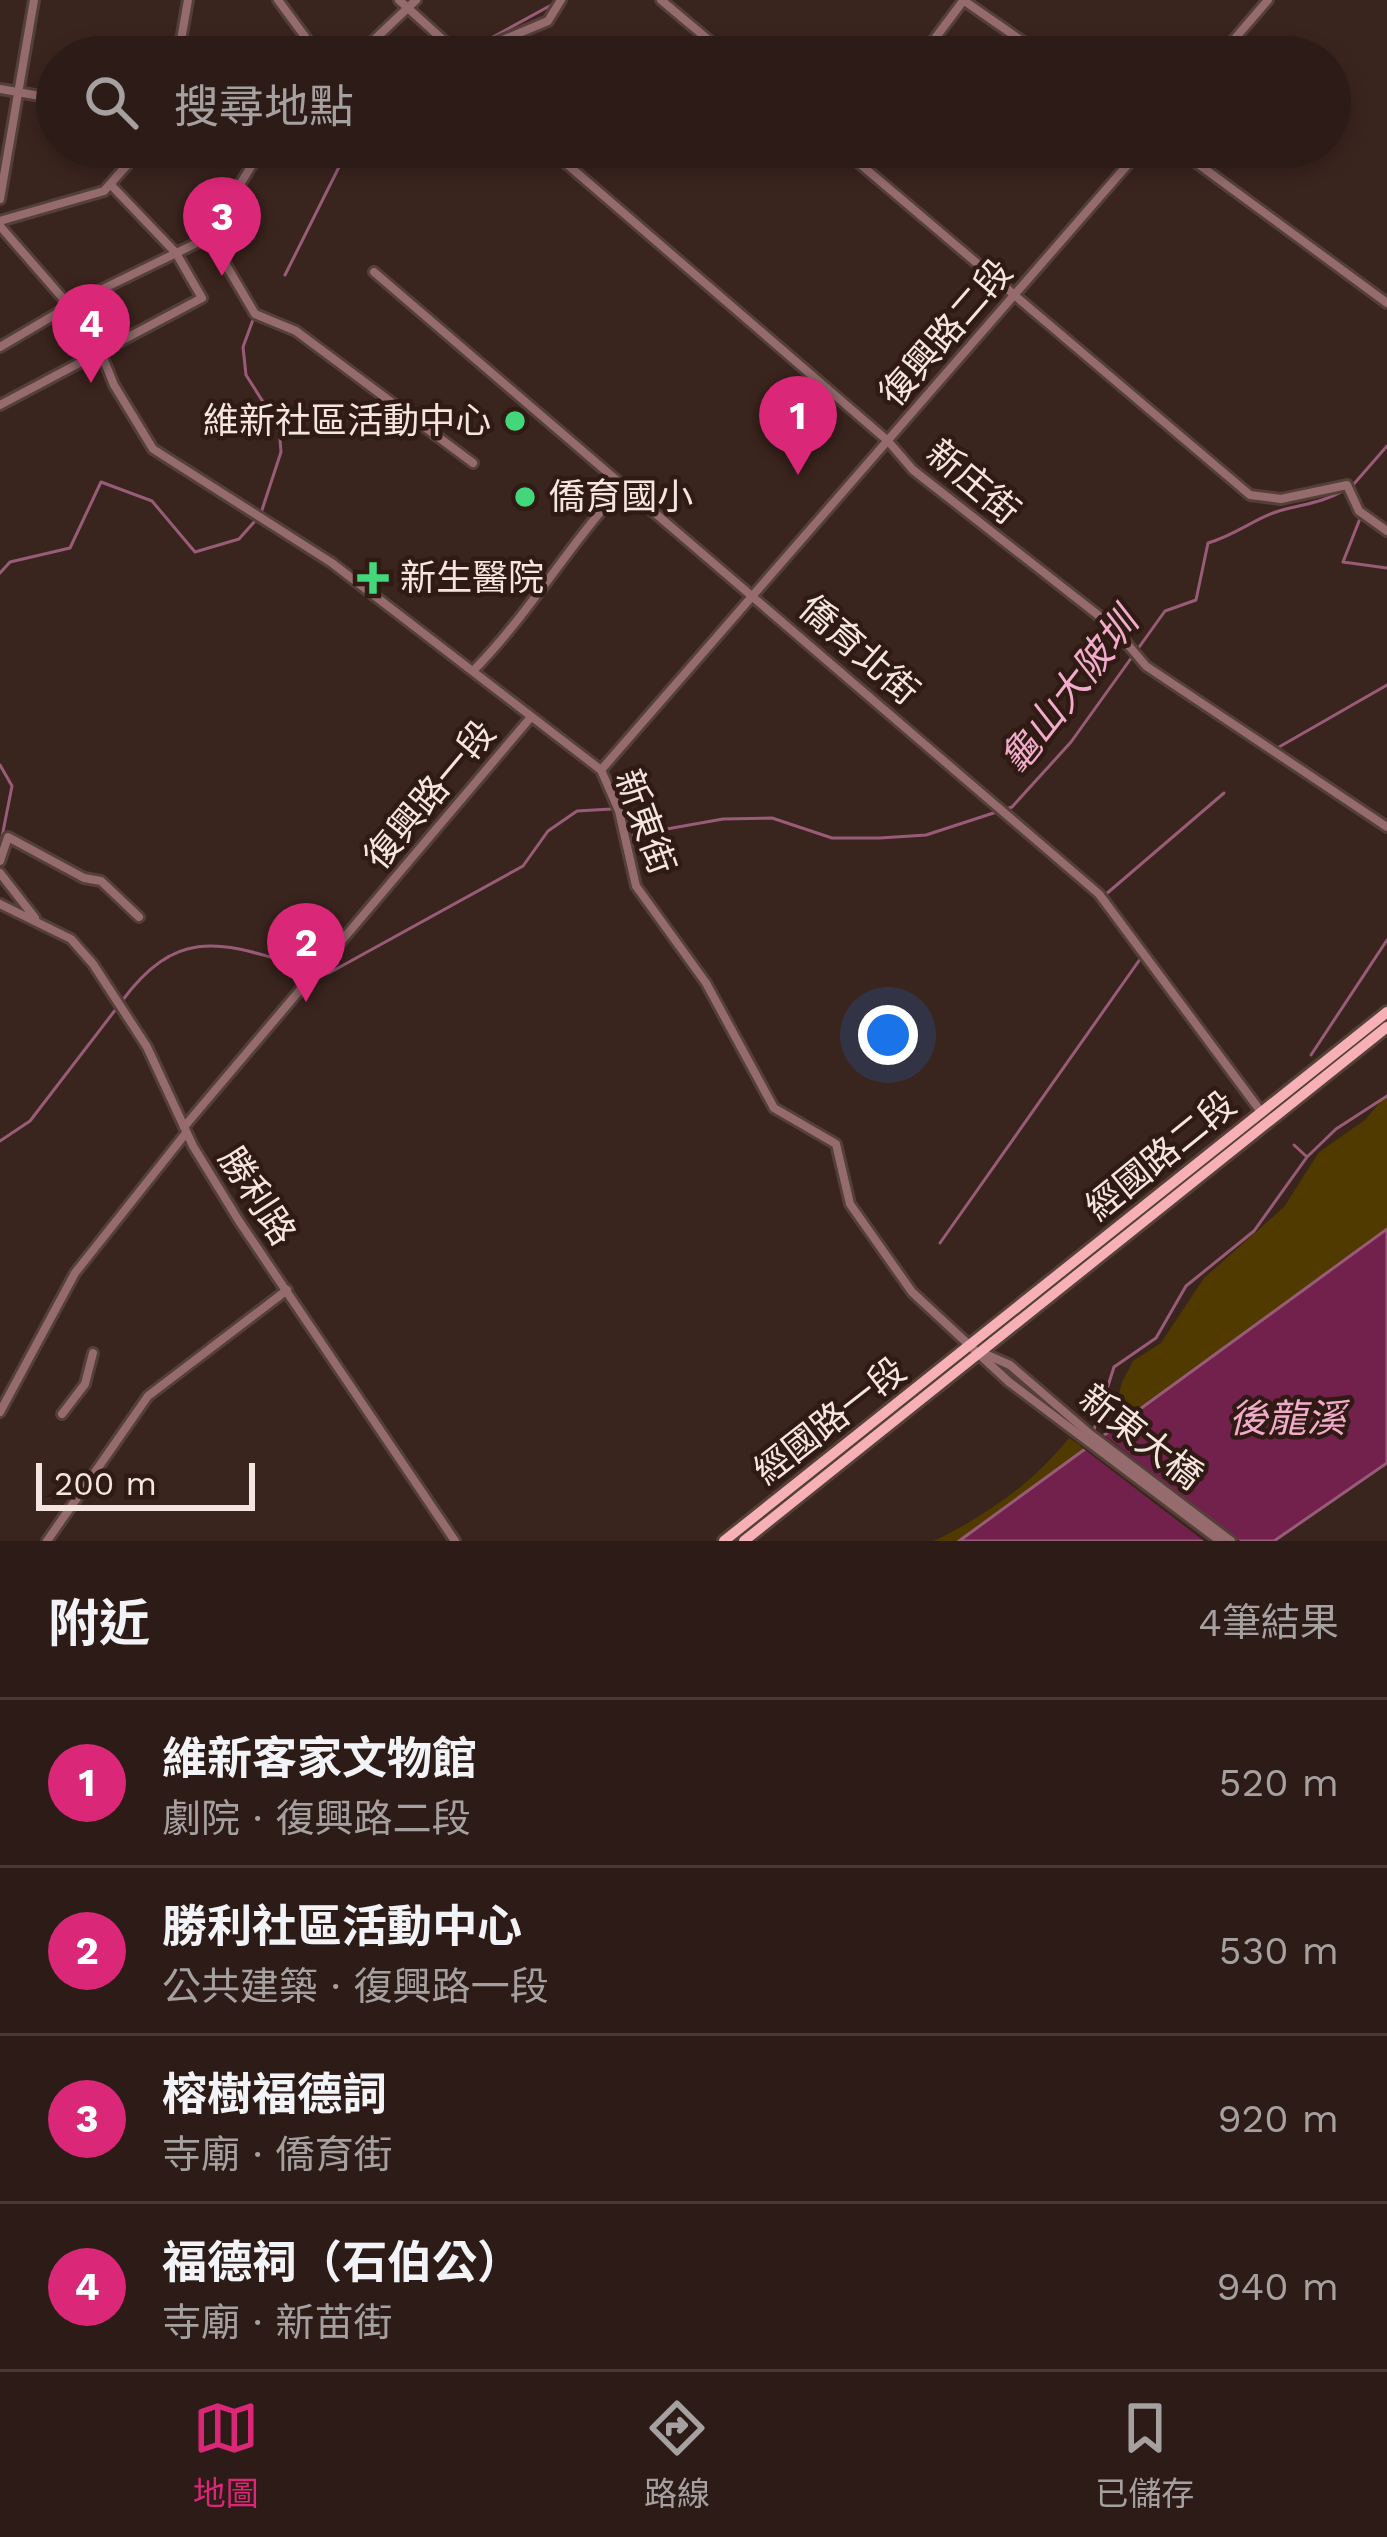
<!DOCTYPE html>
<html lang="zh-TW">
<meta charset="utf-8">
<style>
:root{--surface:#2c1b16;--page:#34241f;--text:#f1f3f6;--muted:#a6a1a1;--line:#483935;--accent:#db2777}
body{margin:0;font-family:"Work Sans","Noto Sans TC",sans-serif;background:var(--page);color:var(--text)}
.scale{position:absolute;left:36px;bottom:30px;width:219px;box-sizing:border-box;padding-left:12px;border:6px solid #f4e5e0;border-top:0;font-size:33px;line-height:42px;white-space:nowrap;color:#f4e5e0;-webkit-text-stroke:9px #2f1a14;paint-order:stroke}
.you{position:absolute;left:888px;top:1035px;width:42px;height:42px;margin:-30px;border:9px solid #fff;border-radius:50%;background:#1a73e8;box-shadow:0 0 0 18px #1a73e833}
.badge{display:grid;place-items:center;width:78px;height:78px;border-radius:50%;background:var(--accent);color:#fff;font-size:39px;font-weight:700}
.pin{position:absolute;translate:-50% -99px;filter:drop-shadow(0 3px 6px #0008)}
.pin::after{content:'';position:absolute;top:63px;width:42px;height:36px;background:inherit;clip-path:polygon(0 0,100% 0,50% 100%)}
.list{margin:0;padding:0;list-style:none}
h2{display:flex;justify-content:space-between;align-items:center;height:156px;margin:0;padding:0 48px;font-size:51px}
h2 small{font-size:39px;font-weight:400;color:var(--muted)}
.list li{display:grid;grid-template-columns:78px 1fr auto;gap:36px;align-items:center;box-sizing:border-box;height:168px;padding:0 48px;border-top:3px solid var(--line)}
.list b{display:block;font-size:45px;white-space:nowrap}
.list p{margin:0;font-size:39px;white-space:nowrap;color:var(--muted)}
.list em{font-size:39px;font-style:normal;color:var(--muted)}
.icon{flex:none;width:66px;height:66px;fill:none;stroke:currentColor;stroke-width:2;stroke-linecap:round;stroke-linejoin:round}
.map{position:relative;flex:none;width:1387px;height:1541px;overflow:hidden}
.search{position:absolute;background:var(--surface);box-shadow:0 6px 18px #0003;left:36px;right:36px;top:36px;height:132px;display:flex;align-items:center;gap:30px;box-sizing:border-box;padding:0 42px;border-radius:66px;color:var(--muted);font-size:45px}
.sheet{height:828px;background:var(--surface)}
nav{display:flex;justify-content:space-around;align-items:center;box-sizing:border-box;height:168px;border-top:3px solid var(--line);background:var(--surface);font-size:33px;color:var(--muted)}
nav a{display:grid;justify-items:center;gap:6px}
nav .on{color:var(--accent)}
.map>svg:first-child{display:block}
.green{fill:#513a00}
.water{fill:#71214c;stroke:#985c78;stroke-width:3}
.pier{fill:#3a241e}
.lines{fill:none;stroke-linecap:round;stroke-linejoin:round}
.stream{stroke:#985c78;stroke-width:3}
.minor-casing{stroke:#543f39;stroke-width:14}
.major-casing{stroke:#543f39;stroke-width:16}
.minor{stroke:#956b6e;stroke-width:8}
.major{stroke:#f7b1b6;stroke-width:10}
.poi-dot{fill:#43d77b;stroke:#2f1a14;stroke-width:4.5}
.labels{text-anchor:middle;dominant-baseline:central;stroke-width:9;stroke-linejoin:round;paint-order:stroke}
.street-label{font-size:36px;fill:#f4e5e0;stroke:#2f1a14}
.poi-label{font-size:36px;fill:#f4e5e0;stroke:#2f1a14;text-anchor:start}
.water-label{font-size:39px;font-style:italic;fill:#f2accb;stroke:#2f1a14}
</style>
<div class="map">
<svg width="1387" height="1541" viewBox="0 0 1387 1541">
<rect width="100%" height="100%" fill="#3a241e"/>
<!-- green -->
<g class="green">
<polygon points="1387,1094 1387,1229 1110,1432 1122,1382 1133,1361 1161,1343 1204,1278 1284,1207 1319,1152 1365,1120"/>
<path d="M1069 1438 1086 1449 965 1541H934C988 1514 1032 1484 1069 1438Z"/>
</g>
<!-- water -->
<polygon class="water" points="1387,1229 1387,1463 1274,1541 959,1541"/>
<!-- pier -->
<polygon class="pier" points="1100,1432 1240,1541 1204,1541 1080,1446"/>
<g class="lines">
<!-- stream -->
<g class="stream">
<polyline points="464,53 555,3"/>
<polyline points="285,275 349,147"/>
<polyline points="254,317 243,347 246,375 279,427 281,452 261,513"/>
<polyline points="1353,485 1387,446"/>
<polyline points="1353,487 1361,506"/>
<polyline points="1361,516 1343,562 1387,568"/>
<polyline points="0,573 10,562 70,548 101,482 152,501 195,552 239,539 255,521"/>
<polyline points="1279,747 1387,685"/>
<polyline points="0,765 12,786 0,847"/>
<path d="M633 835 723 819 772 818 832 838H880L926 835 1012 807 1071 742 1165 611 1196 600 1208 543C1236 535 1257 517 1279 511 1303 504 1322 503 1345 490"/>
<polyline points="1105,895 1224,793"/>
<path d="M122 1001C187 912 240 953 329 973L523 866 548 831 577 811 611 809"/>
<polyline points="1311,1055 1387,940"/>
<polyline points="0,1141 30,1121 116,1009"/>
<polyline points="1294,1145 1306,1156"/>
<polyline points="940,1243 1143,955"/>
<polyline points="1093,1433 1114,1367 1156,1338 1186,1286 1254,1231 1307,1157 1336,1129 1387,1096"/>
</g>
<!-- minor casing -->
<g class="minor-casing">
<g id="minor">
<polyline points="278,0 320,57"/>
<polyline points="399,0 462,57"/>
<polyline points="661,0 729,57"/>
<polyline points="963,0 1045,57"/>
<polyline points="178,57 188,0"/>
<polyline points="356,57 416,0"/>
<polyline points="482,57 486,47 548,21 561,0"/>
<polyline points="921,57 963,1"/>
<polyline points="1219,57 1268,0"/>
<polyline points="0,89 57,99"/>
<polyline points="547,147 888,441 913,470 1112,626 1146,666 1387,827"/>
<polyline points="840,147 1250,495 1281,499 1347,485 1359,511 1387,531"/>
<polyline points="1175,147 1387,303"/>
<polyline points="0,199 34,0"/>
<polyline points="0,221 104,191 143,147"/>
<polyline points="0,226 93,333 114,385 153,449 332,563 601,770 619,811 636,886 706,983 774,1108 836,1144 850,1204 912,1292 1009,1382 1220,1541"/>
<polyline points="209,236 255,314 296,331 473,463"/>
<polyline points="374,272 1099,894 1262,1113"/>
<polyline points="0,347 78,301 207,238 263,147"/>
<polyline points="0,405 202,298 176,253 111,185"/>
<path d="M473 671C530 613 569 544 624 485"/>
<polyline points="601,770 1143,147"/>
<polyline points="0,861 8,837 84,878 101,881 139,917"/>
<polyline points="0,873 35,918"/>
<polyline points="0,904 71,939 93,964 147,1047 193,1146 239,1221 455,1541"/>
<polyline points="184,1127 531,717"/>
<polyline points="985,1354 1010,1365 1090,1434 1231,1541"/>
<polyline points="0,1412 75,1273 186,1133"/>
<polyline points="62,1414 85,1384 93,1353"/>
<polyline points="47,1541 148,1396 287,1290"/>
</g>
</g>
<!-- major casing -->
<g class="major-casing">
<g id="major">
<polyline points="724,1541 1387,1012"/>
<polyline points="744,1541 1387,1027"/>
</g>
</g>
<!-- minor -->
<use href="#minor" class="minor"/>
<!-- major -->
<use href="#major" class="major"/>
</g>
<!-- markers -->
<g class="poi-dot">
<circle cx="515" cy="421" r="12"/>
<circle cx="525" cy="497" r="12"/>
<path d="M367 560h12v12h12v12h-12v12h-12v-12h-12v-12h12z"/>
</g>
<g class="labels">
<!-- street labels -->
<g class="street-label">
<text transform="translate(946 333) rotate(-49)">復興路二段</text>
<text transform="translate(973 482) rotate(40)">新庄街</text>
<text transform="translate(859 650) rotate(41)">僑育北街</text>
<text transform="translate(430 795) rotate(-50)">復興路一段</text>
<text transform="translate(645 822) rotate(70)">新東街</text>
<text transform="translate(1161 1156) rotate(-39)">經國路二段</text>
<text transform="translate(257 1196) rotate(57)">勝利路</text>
<text transform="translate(830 1421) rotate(-38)">經國路一段</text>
<text transform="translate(1141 1437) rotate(38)">新東大橋</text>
</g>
<!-- poi labels -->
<g class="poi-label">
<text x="491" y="421" text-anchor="end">維新社區活動中心</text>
<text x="549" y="497">僑育國小</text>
<text x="400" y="578">新生醫院</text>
</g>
<!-- water labels -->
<g class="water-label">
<text transform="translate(1069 691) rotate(-52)">龜山大陂圳</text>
<text x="1287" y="1418">後龍溪</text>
</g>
</g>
</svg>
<div class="scale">200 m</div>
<div class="you"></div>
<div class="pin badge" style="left:798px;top:475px">1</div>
<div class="pin badge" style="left:306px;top:1002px">2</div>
<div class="pin badge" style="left:222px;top:276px">3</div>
<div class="pin badge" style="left:91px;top:383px">4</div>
<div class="search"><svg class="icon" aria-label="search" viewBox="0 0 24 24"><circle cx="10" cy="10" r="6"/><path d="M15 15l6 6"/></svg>搜尋地點</div>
</div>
<section class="sheet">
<h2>附近<small>4筆結果</small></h2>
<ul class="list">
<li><span class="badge">1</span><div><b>維新客家文物館</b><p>劇院 · 復興路二段</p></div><em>520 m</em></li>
<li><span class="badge">2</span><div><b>勝利社區活動中心</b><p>公共建築 · 復興路一段</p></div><em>530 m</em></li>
<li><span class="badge">3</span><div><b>榕樹福德詞</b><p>寺廟 · 僑育街</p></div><em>920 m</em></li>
<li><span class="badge">4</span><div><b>福德祠（石伯公）</b><p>寺廟 · 新苗街</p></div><em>940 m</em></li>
</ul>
</section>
<nav>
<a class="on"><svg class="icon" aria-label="map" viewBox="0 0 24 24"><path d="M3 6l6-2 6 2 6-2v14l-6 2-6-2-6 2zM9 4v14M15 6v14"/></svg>地圖</a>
<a><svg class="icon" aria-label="directions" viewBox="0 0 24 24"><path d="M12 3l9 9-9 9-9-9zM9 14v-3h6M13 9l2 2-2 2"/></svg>路線</a>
<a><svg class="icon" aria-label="saved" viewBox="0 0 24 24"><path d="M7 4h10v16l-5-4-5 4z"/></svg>已儲存</a>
</nav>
